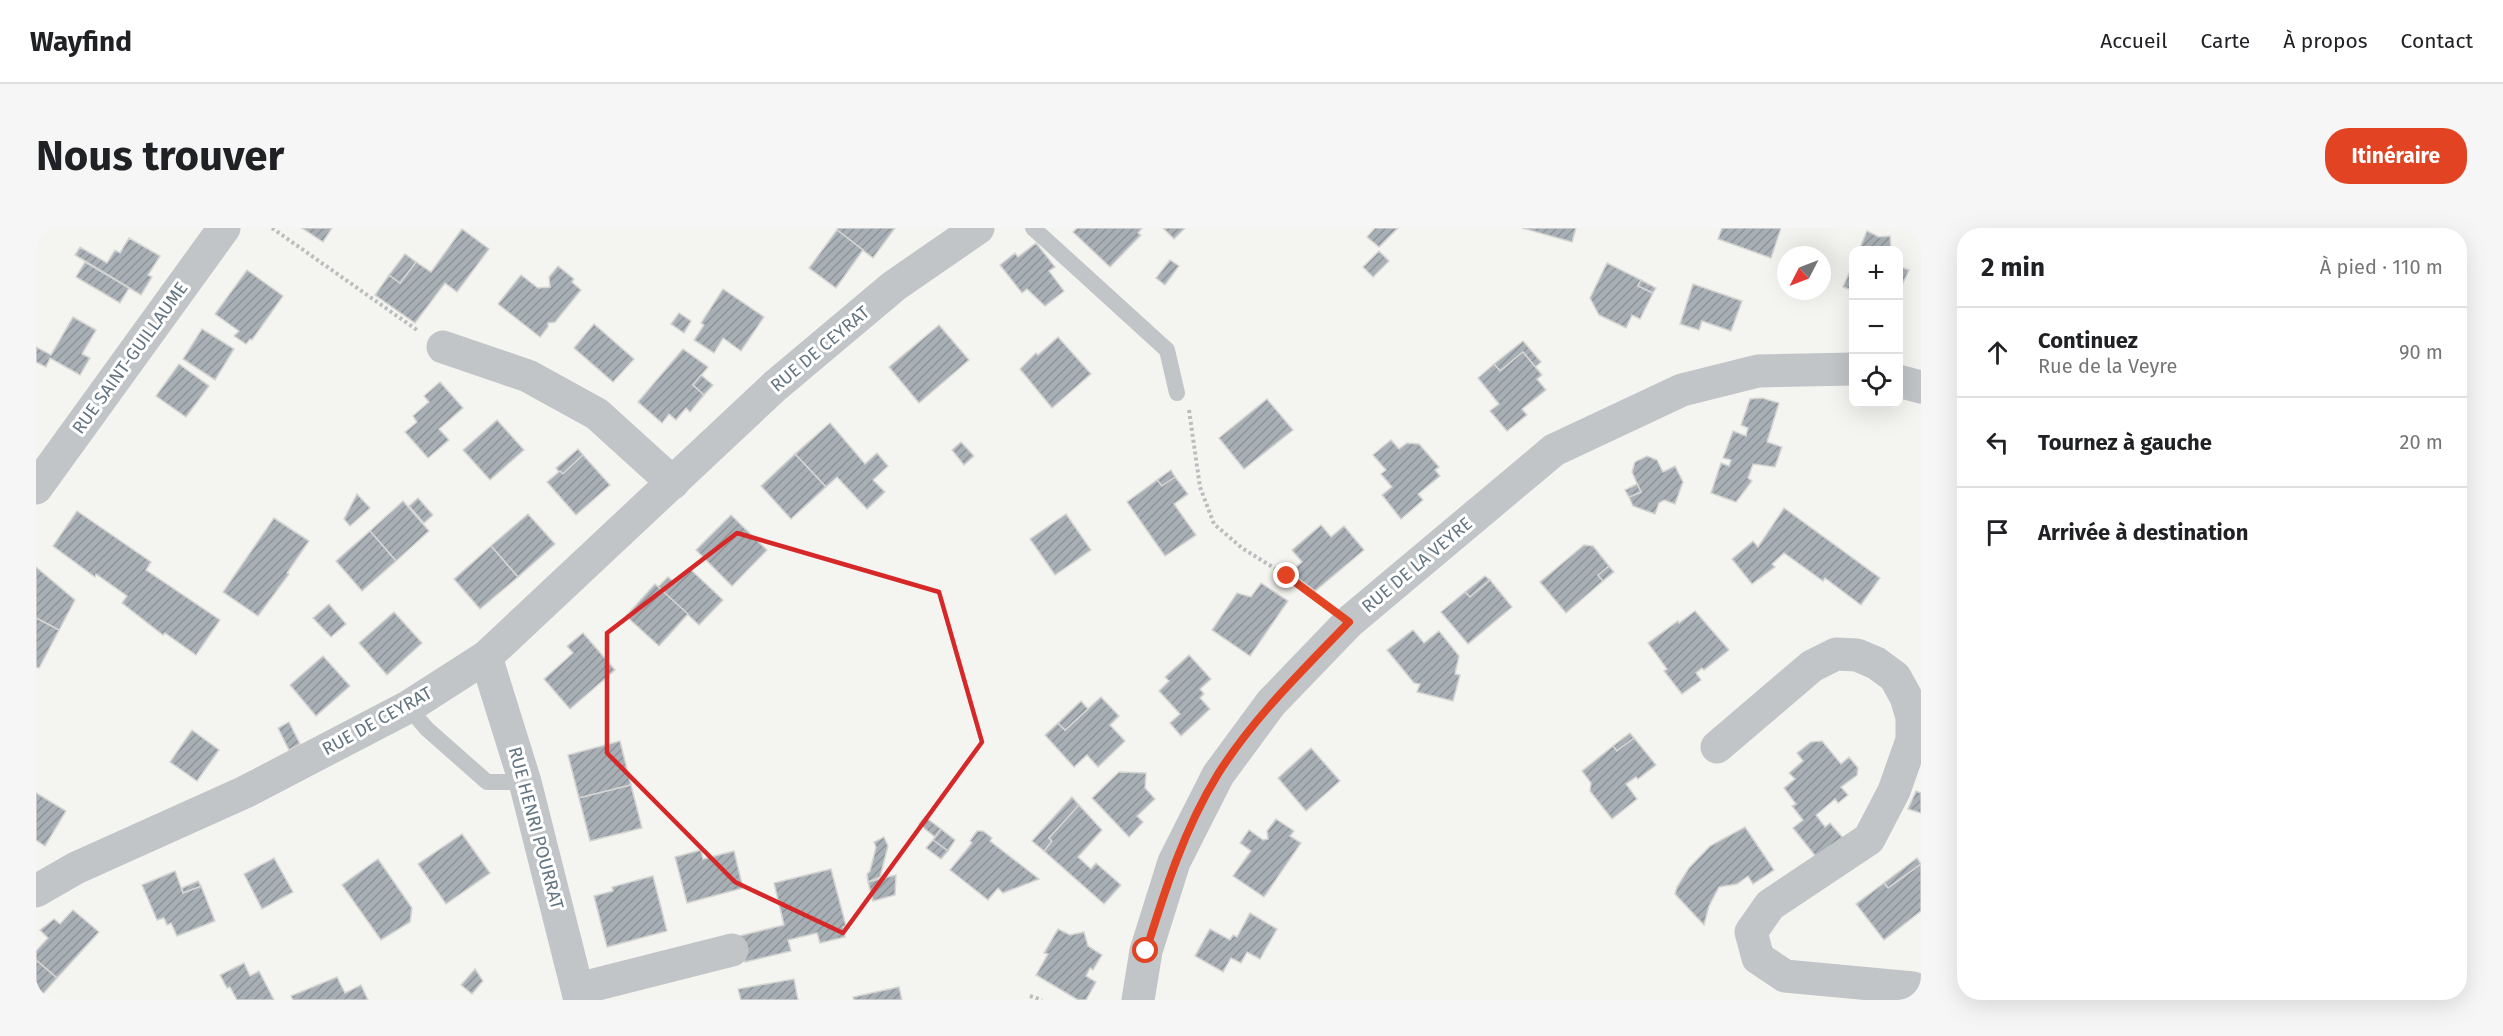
<!DOCTYPE html>
<html lang="fr">
<meta charset="utf-8">
<style>
:root{--surface:#fff;--page:#f6f6f6;--text:#202124;--muted:#757577;--line:#e0e0e0;--accent:#e24322}
body{margin:0;font-family:"Fira Sans",sans-serif;background:var(--page);color:var(--text)}
.controls{position:absolute;right:18px;top:18px;display:grid;overflow:hidden;border-radius:12px;box-shadow:0 6px 24px #0002}
.controls button{width:54px;height:54px;display:grid;place-items:center;padding:0;border:0;border-bottom:2px solid var(--line);background:var(--surface);color:var(--text);font:30px sans-serif}
.compass{position:absolute;left:1741px;top:18px;width:54px;height:54px;border-radius:50%;background:var(--surface);box-shadow:0 6px 24px #0002;rotate:228deg}
.stop{position:absolute;width:18px;height:18px;margin:-14px;border:4px solid #e24322;border-radius:50%;background:#fff}
.stop.end{background:#e24322;border-color:#fff;box-shadow:0 2px 6px #0008}
.list{margin:0;padding:0;list-style:none}
h2{display:flex;justify-content:space-between;align-items:center;height:78px;margin:0;padding:0 24px;font-size:26px}
h2 small{font-size:20px;font-weight:400;color:var(--muted)}
.list li{display:grid;grid-template-columns:39px 1fr auto;gap:18px;align-items:center;box-sizing:border-box;height:90px;padding:0 24px;border-top:2px solid var(--line)}
.list b{display:block;font-size:22px;white-space:nowrap}
.list p{margin:0;font-size:20px;white-space:nowrap;color:var(--muted)}
.list em{font-size:20px;font-style:normal;color:var(--muted)}
.icon{flex:none;width:33px;height:33px;fill:none;stroke:currentColor;stroke-width:2;stroke-linecap:round;stroke-linejoin:round}
.map{position:relative;flex:none;width:1885px;height:772px;overflow:hidden;border-radius:24px}
header{display:flex;align-items:center;gap:36px;box-sizing:border-box;height:84px;padding:0 30px;background:var(--surface);border-bottom:2px solid var(--line)}
header strong{font-size:28px}
nav{display:flex;gap:33px;margin-inline-start:auto;font-size:21px}
.intro{display:flex;align-items:center;justify-content:space-between;box-sizing:border-box;height:144px;padding:0 36px}
h1{margin:0;font-size:42px}
.button{padding:15px 27px;border-radius:24px;background:var(--accent);color:#fff;font-size:21px;font-weight:700}
main{display:flex;gap:36px;padding:0 36px}
aside{flex:1;background:var(--surface);border-radius:24px;box-shadow:0 6px 24px #0002}
.map>svg:first-child{display:block}
.building{fill:url(#building-hatch);stroke:#d5d5d3;stroke-width:1.5}
.lines{fill:none;stroke-linecap:round;stroke-linejoin:round}
.path{stroke:#bbbdbf;stroke-width:4;stroke-dasharray:3 3;stroke-linecap:butt}
.service{stroke:#c1c5c8;stroke-width:16}
.minor{stroke:#c1c5c8;stroke-width:33}
.route{stroke:#e24322;stroke-width:8}
.marked{fill:none;stroke:#d62828;stroke-width:4.5;stroke-linejoin:round}
.labels{text-anchor:middle;dominant-baseline:central;stroke-width:6;stroke-linejoin:round;paint-order:stroke}
.street-label{font-size:18px;fill:#637581;stroke:#fff}
</style>
<header>
<strong>Wayfind</strong>
<nav><a>Accueil</a><a>Carte</a><a>À propos</a><a>Contact</a></nav>
</header>
<div class="intro"><h1>Nous trouver</h1><a class="button">Itinéraire</a></div>
<main>
<div class="map">
<svg width="1885" height="772" viewBox="0 0 1885 772">
<defs>
<pattern id="building-hatch" width="6" height="6" patternUnits="userSpaceOnUse" patternTransform="scale(1.5)"><rect width="6" height="6" fill="#a8b0b5"/><path d="M-1 1l2-2M0 6l6-6M5 7l2-2" fill="none" stroke="#8c9499"/></pattern>
</defs>
<rect width="100%" height="100%" fill="#f4f4f0"/>
<!-- building -->
<g class="building">
<polygon points="266,0 296,0 287,14"/>
<polygon points="802,0 859,0 837,30 801,2"/>
<polygon points="1041,0 1106,0 1102,5 1105,7 1074,39 1037,4"/>
<polygon points="1127,0 1149,0 1138,11"/>
<polygon points="1339,0 1362,0 1343,19 1331,9"/>
<polygon points="1486,0 1540,0 1536,14"/>
<polygon points="1686,0 1745,0 1735,30 1682,11"/>
<polygon points="426,1 453,21 421,64 409,55 379,95 339,67 353,47 364,55 380,34 395,44"/>
<polygon points="801,2 827,22 800,60 773,40"/>
<polygon points="1831,3 1843,9 1854,8 1855,22 1823,22"/>
<polygon points="93,10 124,28 112,47 116,49 105,67 39,27 44,19 71,35 79,22 84,25"/>
<polygon points="1000,15 1019,39 1013,43 1028,63 1009,78 991,61 986,65 964,37 979,25 982,29"/>
<polygon points="1343,23 1353,33 1337,49 1327,39"/>
<polygon points="369,26 380,34 364,55 353,47"/>
<polygon points="1134,32 1143,38 1129,57 1120,50"/>
<polygon points="49,34 93,60 84,75 40,49"/>
<polygon points="1818,34 1818,63 1807,59"/>
<polygon points="1571,35 1605,52 1602,58 1617,65 1604,91 1596,87 1590,100 1563,87 1554,70"/>
<polygon points="522,38 538,51 536,54 545,62 519,94 512,95 512,99 504,109 462,76 485,47 502,60 514,59 513,49"/>
<polygon points="1862,38 1873,42 1862,66"/>
<polygon points="211,42 247,68 216,112 214,111 210,116 198,108 203,103 179,86"/>
<polygon points="1605,52 1620,60 1617,65 1602,58"/>
<polygon points="1657,56 1706,73 1695,103 1666,93 1663,102 1644,96"/>
<polygon points="687,61 728,89 705,123 687,110 678,125 658,112 668,97 665,95"/>
<polygon points="643,85 655,93 648,105 635,96"/>
<polygon points="37,89 60,102 46,126 54,130 44,147 14,130 10,139 0,134 0,119 15,127"/>
<polygon points="558,96 598,131 577,154 538,120"/>
<polygon points="903,97 933,132 883,175 853,139"/>
<polygon points="166,101 198,121 179,152 147,131"/>
<polygon points="1022,109 1055,146 1016,180 984,141 1000,125 1002,127"/>
<polygon points="1487,113 1505,134 1499,139 1487,124 1464,143 1458,136"/>
<polygon points="647,121 672,139 657,157 668,167 654,184 650,180 640,192 633,186 626,195 602,174"/>
<polygon points="1487,124 1506,147 1501,151 1510,162 1486,181 1491,187 1471,203 1454,183 1463,176 1442,150 1458,136 1464,143"/>
<polygon points="143,136 173,158 150,189 120,168"/>
<polygon points="665,147 677,157 668,167 657,157"/>
<polygon points="404,154 427,180 403,201 413,212 392,230 369,204 381,194 377,188 393,174 388,168"/>
<polygon points="1726,170 1743,175 1731,214 1746,219 1739,239 1717,236 1712,250 1716,253 1700,274 1675,265 1685,235 1693,238 1695,232 1687,230 1697,203 1710,208 1712,200 1705,197 1714,171"/>
<polygon points="1231,171 1257,202 1208,241 1183,210"/>
<polygon points="461,192 488,222 454,252 427,222"/>
<polygon points="794,195 829,236 841,225 852,238 837,252 849,264 831,281 801,249 790,259 759,226"/>
<polygon points="1355,212 1363,221 1371,215 1383,216 1403,239 1399,242 1404,248 1382,266 1387,272 1365,291 1346,267 1356,259 1345,246 1350,242 1337,227"/>
<polygon points="925,214 938,228 928,237 916,222"/>
<polygon points="542,221 547,227 527,246 523,244 520,240"/>
<polygon points="759,226 790,259 755,291 725,258"/>
<polygon points="547,227 574,257 540,287 511,254 524,243 527,246"/>
<polygon points="1611,228 1621,232 1627,244 1639,238 1647,254 1639,276 1628,272 1623,275 1619,286 1597,278 1593,269 1605,264 1596,244 1599,234"/>
<polygon points="1135,242 1139,249 1126,258 1121,252"/>
<polygon points="1139,249 1152,266 1138,276 1160,307 1129,328 1091,274 1121,252 1126,258"/>
<polygon points="1601,256 1605,264 1593,269 1589,262"/>
<polygon points="321,266 334,280 314,298 308,291"/>
<polygon points="382,270 397,287 388,295 373,278"/>
<polygon points="367,273 393,303 360,333 334,303"/>
<polygon points="1748,280 1844,350 1825,377 1789,350 1787,353 1748,325 1736,336 1739,339 1716,356 1696,331 1717,313 1722,319"/>
<polygon points="41,283 115,334 110,342 184,392 160,427 129,405 127,407 86,375 91,368 60,346 59,349 17,318"/>
<polygon points="492,286 519,316 482,349 455,318"/>
<polygon points="1030,286 1055,322 1019,347 994,311"/>
<polygon points="695,287 731,322 696,358 660,322"/>
<polygon points="238,290 273,313 251,345 253,346 222,388 187,364"/>
<polygon points="1285,297 1295,309 1308,298 1328,322 1279,363 1254,344 1266,334 1256,322"/>
<polygon points="334,303 360,333 326,363 300,333"/>
<polygon points="1548,317 1557,318 1573,338 1562,347 1567,353 1530,385 1504,354"/>
<polygon points="455,318 482,349 444,381 418,351"/>
<polygon points="1573,338 1578,344 1567,353 1562,347"/>
<polygon points="0,339 39,372 23,402 0,390"/>
<polygon points="653,340 687,372 663,397 622,359 632,349 639,355"/>
<polygon points="1449,348 1454,352 1434,369 1429,364"/>
<polygon points="1454,352 1476,379 1432,416 1405,384 1429,364 1434,369"/>
<polygon points="1225,355 1252,373 1214,428 1176,402 1201,365 1215,369"/>
<polygon points="619,356 652,386 623,418 590,388"/>
<polygon points="293,376 310,396 295,409 277,390"/>
<polygon points="1659,383 1693,422 1668,442 1666,440 1660,445 1665,452 1646,466 1628,443 1631,441 1612,415 1642,393 1643,395"/>
<polygon points="358,384 386,415 351,447 323,415"/>
<polygon points="0,390 23,402 3,440 0,439"/>
<polygon points="1377,402 1388,415 1403,403 1423,428 1419,446 1424,447 1417,473 1381,464 1384,456 1378,455 1351,422"/>
<polygon points="547,405 579,442 534,481 508,451 537,425 531,418"/>
<polygon points="1153,427 1175,451 1164,461 1168,466 1164,470 1174,481 1145,508 1134,495 1144,486 1123,463 1133,453 1129,449"/>
<polygon points="287,428 314,458 280,488 254,457"/>
<polygon points="1065,469 1083,488 1074,497 1089,513 1062,539 1051,527 1038,539 1009,507 1022,495 1029,502"/>
<polygon points="1045,473 1052,481 1029,502 1022,495"/>
<polygon points="253,494 264,516 253,522 242,500"/>
<polygon points="156,502 183,522 161,553 134,534"/>
<polygon points="1594,505 1598,510 1581,523 1577,518"/>
<polygon points="1598,510 1620,537 1602,551 1600,549 1590,556 1601,571 1576,591 1554,563 1555,555 1546,543 1577,518 1581,523"/>
<polygon points="584,513 595,557 543,570 532,527"/>
<polygon points="1786,513 1805,536 1813,529 1822,540 1821,547 1805,559 1812,567 1802,575 1799,571 1780,587 1789,599 1794,595 1807,610 1781,630 1757,600 1767,592 1756,578 1760,576 1748,560 1759,551 1753,545 1767,533 1761,525 1775,514"/>
<polygon points="1275,520 1304,553 1270,583 1242,550"/>
<polygon points="1083,544 1110,545 1109,560 1119,571 1101,588 1107,594 1093,609 1056,570"/>
<polygon points="595,557 606,600 554,613 543,570"/>
<polygon points="1880,563 1885,565 1885,585 1872,581"/>
<polygon points="0,565 30,583 9,618 0,612"/>
<polygon points="1036,569 1043,577 1013,610 1016,613 1008,623 996,613"/>
<polygon points="1043,577 1066,602 1042,629 1055,641 1060,635 1085,657 1068,676 1008,623 1016,613 1013,610"/>
<polygon points="889,589 905,601 899,609 883,596"/>
<polygon points="1240,591 1258,603 1254,608 1265,615 1228,669 1197,648 1215,623 1204,615 1213,602 1227,612 1232,611 1231,603"/>
<polygon points="1709,599 1738,642 1717,656 1712,648 1701,656 1683,659 1673,678 1668,697 1639,666 1641,659 1653,640 1674,618"/>
<polygon points="905,601 919,612 912,623 897,612"/>
<polygon points="941,603 947,603 956,610 954,613 1003,651 967,665 962,660 952,672 914,642 936,615 934,613"/>
<polygon points="426,606 454,645 410,676 382,636"/>
<polygon points="848,609 852,618 844,649 832,654 831,646 834,643 840,619 838,614"/>
<polygon points="897,612 912,623 905,631 890,620"/>
<polygon points="665,622 667,631 698,623 707,660 651,675 639,629"/>
<polygon points="238,630 257,664 226,681 208,646"/>
<polygon points="1881,630 1885,636 1852,660 1848,655"/>
<polygon points="342,631 376,680 374,694 345,712 306,657"/>
<polygon points="1885,636 1885,683 1848,712 1820,676 1848,655 1852,660"/>
<polygon points="795,641 810,698 807,699 809,709 784,715 781,705 752,712 755,723 709,734 703,708 748,697 738,655"/>
<polygon points="139,643 147,665 165,658 179,693 141,708 135,695 131,697 128,690 121,692 106,657"/>
<polygon points="860,647 859,667 837,673 832,654"/>
<polygon points="617,648 631,703 571,719 558,668 577,663 576,659"/>
<polygon points="162,653 165,658 147,665 146,660"/>
<polygon points="37,682 63,704 21,750 0,732 0,723 12,710 4,702 18,691 24,696"/>
<polygon points="1214,685 1241,701 1224,731 1211,724 1205,735 1195,730 1187,744 1159,728 1174,701 1194,712 1197,707 1201,709"/>
<polygon points="1022,701 1034,707 1048,704 1052,718 1066,727 1057,742 1054,740 1050,748 1060,754 1050,772 1042,772 1000,747 1012,726 1008,725"/>
<polygon points="0,732 21,750 6,767 13,772 0,772"/>
<polygon points="208,735 214,748 223,743 238,772 201,772 194,759 191,760 184,747"/>
<polygon points="439,741 447,753 436,766 425,757"/>
<polygon points="301,749 309,765 325,757 332,772 257,772 255,768"/>
<polygon points="758,751 762,772 705,772 702,761"/>
<polygon points="863,759 866,772 818,772 817,769"/>
</g>
<g class="lines">
<!-- path -->
<g class="path">
<polyline points="236,0 381,102"/>
<polyline points="1153,182 1164,259 1178,296 1206,320 1251,348 1289,375"/>
<polyline points="994,768 1006,772"/>
</g>
<!-- service -->
<g class="service">
<polyline points="997,0 1131,122 1141,165"/>
<polyline points="372,479 391,501 451,554 489,554"/>
</g>
<!-- minor -->
<g class="minor">
<polyline points="407,119 492,148 561,186 637,255"/>
<polyline points="1862,153 1885,159"/>
<polyline points="0,260 188,0"/>
<polyline points="450,429 489,554 544,772"/>
<polyline points="1681,519 1776,438 1800,426 1821,427 1840,435 1859,449 1870,469 1876,489 1876,512 1858,563 1833,611 1734,677 1715,704 1722,730 1749,748 1877,760 1885,768"/>
<polyline points="0,663 40,640 209,564 372,479 450,429 739,158 858,58 942,0"/>
<polyline points="542,761 696,722"/>
<polyline points="1102,772 1110,723 1138,634 1182,547 1235,475 1313,394 1518,222 1646,162 1722,143 1818,141"/>
</g>
</g>
<g class="lines">
<!-- route -->
<path class="route" d="M1110 723C1129 662 1148 601 1182 546 1218 489 1267 442 1313 394L1251 348"/>
</g>
<!-- marked area -->
<path class="marked" d="M701 305 903 364 946 514 807 705 699 654 571 525V405Z"/>
<g class="labels">
<!-- street labels -->
<g class="street-label">
<text transform="translate(784 121) rotate(-40)">RUE DE CEYRAT</text>
<text transform="translate(94 130) rotate(-54)">RUE SAINT-GUILLAUME</text>
<text transform="translate(1381 337) rotate(-40)">RUE DE LA VEYRE</text>
<text transform="translate(341 493) rotate(-29)">RUE DE CEYRAT</text>
<text transform="translate(500 600) rotate(75)">RUE HENRI POURRAT</text>
</g>
</g>
</svg>
<div class="controls">
<button>+</button>
<button>−</button>
<button><svg class="icon" aria-label="locate" viewBox="0 0 24 24"><circle cx="12" cy="12" r="6"/><path d="M12 2v4M12 18v4M2 12h4M18 12h4"/></svg></button>
</div>
<svg class="compass" viewBox="-18 -18 36 36"><path d="M0-13l5 13h-10z" fill="#e53935"/><path d="M0 13l5-13h-10z" fill="#757577"/></svg>
<div class="stop" style="left:1110px;top:723px"></div>
<div class="stop end" style="left:1251px;top:348px"></div>
</div>
<aside>
<h2>2 min<small>À pied · 110 m</small></h2>
<ul class="list">
<li><svg class="icon" aria-label="ahead" viewBox="0 0 24 24"><path d="M12 20V5M6 11l6-6 6 6"/></svg><div><b>Continuez</b><p>Rue de la Veyre</p></div><em>90 m</em></li>
<li><svg class="icon" aria-label="left" viewBox="0 0 24 24"><path d="M17 20v-9H6M10 6l-5 5 5 5"/></svg><div><b>Tournez à gauche</b></div><em>20 m</em></li>
<li><svg class="icon" aria-label="arrive" viewBox="0 0 24 24"><path d="M6 21V4h12l-3 4 3 4H6"/></svg><div><b>Arrivée à destination</b></div></li>
</ul>
</aside>
</main>
